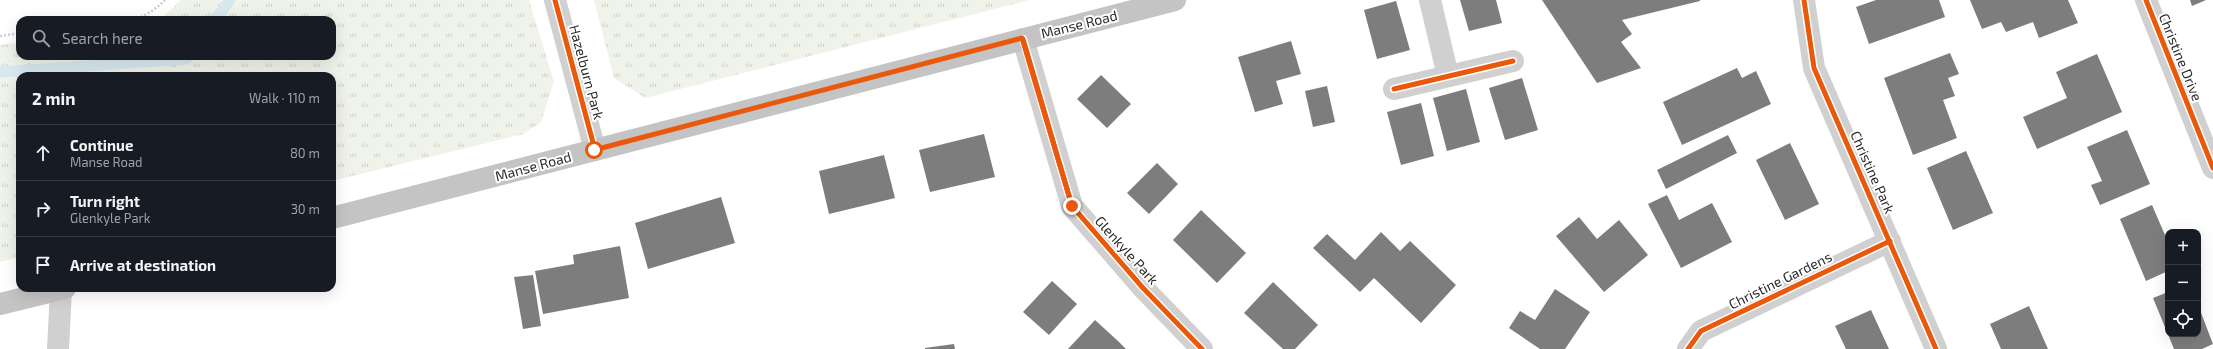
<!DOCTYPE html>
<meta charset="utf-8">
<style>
:root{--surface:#171b24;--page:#20242c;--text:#f1f3f6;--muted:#9ea1a6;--line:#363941}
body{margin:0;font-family:"Exo 2",sans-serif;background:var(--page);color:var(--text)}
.controls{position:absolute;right:12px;bottom:12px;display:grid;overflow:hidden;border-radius:8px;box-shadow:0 4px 16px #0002}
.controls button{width:36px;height:36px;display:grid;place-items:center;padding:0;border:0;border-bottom:1px solid var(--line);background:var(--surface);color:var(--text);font:20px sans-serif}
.stop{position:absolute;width:12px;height:12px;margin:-9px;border:3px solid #ea580c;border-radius:50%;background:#fff}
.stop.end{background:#ea580c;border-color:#fff;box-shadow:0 1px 4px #0008}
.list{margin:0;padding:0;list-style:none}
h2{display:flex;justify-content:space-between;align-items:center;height:52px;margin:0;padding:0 16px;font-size:17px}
h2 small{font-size:13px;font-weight:400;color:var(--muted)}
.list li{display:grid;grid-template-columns:26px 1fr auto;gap:12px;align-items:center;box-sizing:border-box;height:56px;padding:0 16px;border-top:1px solid var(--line)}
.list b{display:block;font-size:15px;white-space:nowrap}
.list p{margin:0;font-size:13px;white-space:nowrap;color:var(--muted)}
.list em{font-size:13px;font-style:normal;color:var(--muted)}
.icon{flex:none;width:22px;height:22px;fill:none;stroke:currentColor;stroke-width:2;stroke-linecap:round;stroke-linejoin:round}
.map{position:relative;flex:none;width:2213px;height:349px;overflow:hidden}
.search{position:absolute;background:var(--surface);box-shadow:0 4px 16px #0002;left:16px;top:16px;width:320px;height:44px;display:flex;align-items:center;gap:10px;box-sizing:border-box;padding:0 14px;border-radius:12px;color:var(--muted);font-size:15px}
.panel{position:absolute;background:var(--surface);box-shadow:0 4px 16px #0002;left:16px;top:72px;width:320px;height:220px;border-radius:12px}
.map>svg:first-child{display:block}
.grass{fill:url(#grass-tufts)}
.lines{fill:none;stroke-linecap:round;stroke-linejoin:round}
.stream{stroke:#d7e9ef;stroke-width:11}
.building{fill:#7d7d7d}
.path{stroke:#d0d0d0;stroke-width:2.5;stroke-dasharray:2 2;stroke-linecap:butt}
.minor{stroke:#d0d0d0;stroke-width:22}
.major{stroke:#c4c4c4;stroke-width:22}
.cycleway-casing{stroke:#fff;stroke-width:8}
.cycleway{stroke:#e8590c;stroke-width:5}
.route{stroke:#ea580c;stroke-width:5}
.labels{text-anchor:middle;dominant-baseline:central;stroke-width:4;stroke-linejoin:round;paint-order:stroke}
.street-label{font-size:14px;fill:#2b2b2b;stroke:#fff}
</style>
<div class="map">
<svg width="2213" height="349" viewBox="0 0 2213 349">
<defs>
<pattern id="grass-tufts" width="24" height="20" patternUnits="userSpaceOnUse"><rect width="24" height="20" fill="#f0f3ea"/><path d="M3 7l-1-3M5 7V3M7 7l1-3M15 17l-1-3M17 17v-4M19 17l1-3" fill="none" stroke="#ced0c9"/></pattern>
</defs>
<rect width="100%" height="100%" fill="#fff"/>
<!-- grass -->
<g class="grass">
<polygon points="181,0 529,0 554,82 541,122 523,134 332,181 332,76 20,76 20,257 0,262 0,45 20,43 20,56 332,56 332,20 160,20"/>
<polygon points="594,0 1030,0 645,98 614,78"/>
</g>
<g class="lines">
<!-- stream -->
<g class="stream">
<polyline points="215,20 230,0"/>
<polyline points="0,72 187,59 189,56"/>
</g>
</g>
<!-- building -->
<g class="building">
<polygon points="1460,0 1496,0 1502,23 1469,31"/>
<polygon points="1542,0 1700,0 1700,1 1622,20 1632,34 1621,42 1641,68 1597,83"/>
<polygon points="1876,0 1939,0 1945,17 1869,44 1856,7"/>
<polygon points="1970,0 2068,0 2078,23 2039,38 2033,22 2006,32 2001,22 1982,29"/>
<polygon points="2190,0 2206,0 2192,6"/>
<polygon points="1396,1 1410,50 1377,59 1364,10"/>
<polygon points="1291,41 1301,74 1276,81 1283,104 1255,112 1238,57"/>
<polygon points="1950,53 1959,74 1948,78 1955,96 1943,100 1957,138 1913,155 1884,78"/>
<polygon points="2097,54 2122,112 2037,149 2023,117 2067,98 2056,72"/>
<polygon points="1737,68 1742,78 1756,71 1771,104 1682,145 1663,102"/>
<polygon points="1101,75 1131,104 1107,128 1077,99"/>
<polygon points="1522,78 1538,130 1505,140 1489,88"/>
<polygon points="1327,86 1335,122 1313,127 1305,91"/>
<polygon points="1466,89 1480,142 1447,151 1433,98"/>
<polygon points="1421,103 1434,156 1401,165 1387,112"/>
<polygon points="2127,130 2150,184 2100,205 2091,185 2102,181 2087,147"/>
<polygon points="984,134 995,177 930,192 919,150"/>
<polygon points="1728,135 1737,153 1666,189 1657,170"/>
<polygon points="1790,143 1819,204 1785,220 1756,160"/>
<polygon points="1966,151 1993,213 1953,230 1927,168"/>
<polygon points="884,155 895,198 829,214 819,171"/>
<polygon points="1157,163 1178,184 1149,214 1127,193"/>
<polygon points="1667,195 1679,220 1712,203 1732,242 1681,268 1648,204"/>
<polygon points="721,197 735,243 648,269 635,223"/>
<polygon points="2152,205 2168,242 2168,271 2146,281 2120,219"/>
<polygon points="1201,210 1246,253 1217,283 1173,240"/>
<polygon points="1579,217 1597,239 1619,220 1648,255 1604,292 1556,236"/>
<polygon points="1381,232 1400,251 1410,241 1456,285 1421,323 1374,278 1360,292 1313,248 1327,234 1355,260"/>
<polygon points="620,246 629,298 543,314 535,271 574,264 573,255"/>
<polygon points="533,275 541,326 523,329 514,277"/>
<polygon points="1052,281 1077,304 1049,335 1023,312"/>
<polygon points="1273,282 1318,325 1295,349 1283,349 1244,313"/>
<polygon points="1555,289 1590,312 1565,349 1540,349 1509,328 1520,311 1535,320"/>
<polygon points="2168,292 2168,334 2198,334 2198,305 2213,344 2202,349 2174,349 2153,298"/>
<polygon points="2029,306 2048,349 2001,349 1990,324"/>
<polygon points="1871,310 1889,349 1846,349 1835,326"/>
<polygon points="1095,320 1118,341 1126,349 1068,349"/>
<polygon points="954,344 955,349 925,349 925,348"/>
</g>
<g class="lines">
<!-- path -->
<g class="path">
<path d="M129 20C143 18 155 10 165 0"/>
<polyline points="0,36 20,33"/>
</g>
<!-- minor -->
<g class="minor">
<polyline points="555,0 595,150"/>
<polyline points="1430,0 1448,76"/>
<polyline points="1804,0 1814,68 1936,349"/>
<polyline points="2146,0 2213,168"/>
<polyline points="1023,39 1072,206 1143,288 1202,349"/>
<polyline points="1394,89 1513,61"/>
<polyline points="58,349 61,289"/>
<polyline points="1688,349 1701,331 1890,241"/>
</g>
<!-- major -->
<g class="major">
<polyline points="332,218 1175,0"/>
<polyline points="0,304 65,288"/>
</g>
<!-- cycleway casing -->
<g class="cycleway-casing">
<g id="cycleway">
<polyline points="555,0 595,150"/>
<polyline points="1804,0 1814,68 1936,349"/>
<polyline points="2146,0 2213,168"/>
<polyline points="1023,39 1072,206 1143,288 1202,349"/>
<polyline points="1394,89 1513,61"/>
<polyline points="1688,349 1701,331 1890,241"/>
</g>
</g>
<!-- cycleway -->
<use href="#cycleway" class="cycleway"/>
</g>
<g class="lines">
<!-- route -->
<polyline class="route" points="594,150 1022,38 1072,206"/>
</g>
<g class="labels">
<!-- street labels -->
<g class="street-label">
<text transform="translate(1079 24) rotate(-14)">Manse Road</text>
<text transform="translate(2181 57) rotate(68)">Christine Drive</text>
<text transform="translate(587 72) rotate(75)">Hazelburn Park</text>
<text transform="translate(533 166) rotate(-15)">Manse Road</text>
<text transform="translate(1873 172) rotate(66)">Christine Park</text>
<text transform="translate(1127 250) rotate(48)">Glenkyle Park</text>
<text transform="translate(1780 280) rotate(-26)">Christine Gardens</text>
</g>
</g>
</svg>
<div class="controls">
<button>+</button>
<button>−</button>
<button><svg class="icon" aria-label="locate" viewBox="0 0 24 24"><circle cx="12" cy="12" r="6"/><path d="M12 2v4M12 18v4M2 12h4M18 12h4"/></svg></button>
</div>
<div class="stop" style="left:594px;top:150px"></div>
<div class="stop end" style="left:1072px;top:206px"></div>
<div class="search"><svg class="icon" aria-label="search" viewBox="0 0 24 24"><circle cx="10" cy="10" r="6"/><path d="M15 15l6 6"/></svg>Search here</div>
<section class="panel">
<h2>2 min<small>Walk · 110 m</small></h2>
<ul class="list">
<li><svg class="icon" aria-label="ahead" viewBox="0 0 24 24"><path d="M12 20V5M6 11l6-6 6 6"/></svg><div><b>Continue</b><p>Manse Road</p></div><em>80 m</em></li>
<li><svg class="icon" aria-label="right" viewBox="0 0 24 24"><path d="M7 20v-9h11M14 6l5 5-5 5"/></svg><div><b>Turn right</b><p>Glenkyle Park</p></div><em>30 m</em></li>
<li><svg class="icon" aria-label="arrive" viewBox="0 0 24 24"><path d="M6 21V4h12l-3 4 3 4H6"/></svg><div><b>Arrive at destination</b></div></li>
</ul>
</section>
</div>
